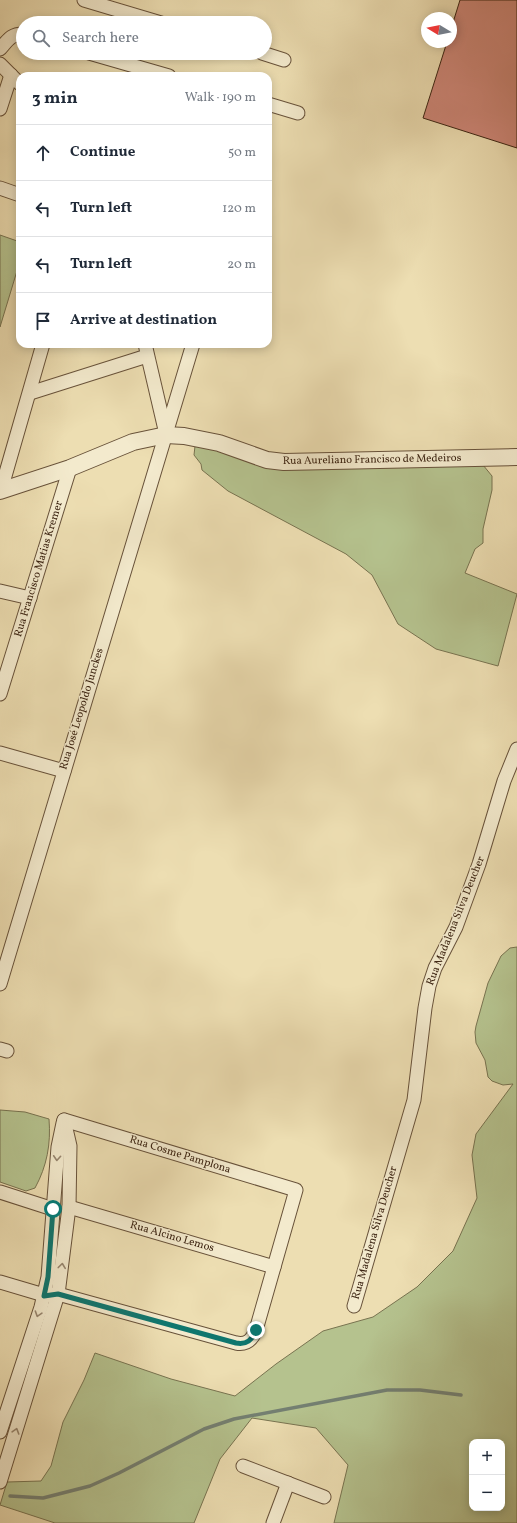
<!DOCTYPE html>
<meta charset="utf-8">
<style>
:root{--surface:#fff;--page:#f2f2f3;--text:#1f2937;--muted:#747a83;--line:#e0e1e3}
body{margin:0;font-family:Vollkorn,serif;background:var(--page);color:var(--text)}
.controls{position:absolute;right:12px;bottom:12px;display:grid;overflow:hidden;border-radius:8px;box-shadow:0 2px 10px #0003}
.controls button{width:36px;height:36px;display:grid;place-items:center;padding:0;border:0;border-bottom:1px solid var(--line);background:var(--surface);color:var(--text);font:20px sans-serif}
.compass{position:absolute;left:421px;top:12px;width:36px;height:36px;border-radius:50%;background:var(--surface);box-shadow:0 2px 10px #0003;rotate:280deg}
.stop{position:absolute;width:12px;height:12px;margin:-9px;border:3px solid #0f766e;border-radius:50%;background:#fff}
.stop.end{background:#0f766e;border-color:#fff;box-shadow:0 1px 4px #0008}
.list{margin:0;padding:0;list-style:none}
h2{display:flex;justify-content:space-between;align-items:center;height:52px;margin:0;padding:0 16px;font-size:17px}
h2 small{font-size:13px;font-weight:400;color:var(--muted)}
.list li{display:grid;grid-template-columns:26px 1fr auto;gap:12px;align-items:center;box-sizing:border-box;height:56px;padding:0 16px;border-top:1px solid var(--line)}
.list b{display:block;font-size:15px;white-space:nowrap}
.list em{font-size:13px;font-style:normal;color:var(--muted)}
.icon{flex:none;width:22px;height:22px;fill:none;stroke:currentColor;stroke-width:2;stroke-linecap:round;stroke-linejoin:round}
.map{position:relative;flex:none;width:517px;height:1523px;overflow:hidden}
.search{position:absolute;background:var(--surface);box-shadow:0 2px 10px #0003;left:16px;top:16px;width:256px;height:44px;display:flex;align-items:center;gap:10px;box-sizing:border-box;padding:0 14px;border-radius:22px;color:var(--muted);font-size:15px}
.panel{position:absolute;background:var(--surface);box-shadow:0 2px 10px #0003;left:16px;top:72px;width:256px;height:276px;border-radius:12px}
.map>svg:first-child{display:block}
.green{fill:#b5c28e;stroke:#787350;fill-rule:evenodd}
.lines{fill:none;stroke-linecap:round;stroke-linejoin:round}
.stream{stroke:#747f71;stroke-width:3.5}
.building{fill:#cd8677;stroke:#3c2412}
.minor-casing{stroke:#68523a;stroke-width:15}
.tertiary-casing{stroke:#68523a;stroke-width:18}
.minor{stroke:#f3eacd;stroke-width:13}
.tertiary{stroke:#f3eacd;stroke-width:16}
.oneway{stroke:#988770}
.route{stroke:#0f766e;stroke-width:5}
.labels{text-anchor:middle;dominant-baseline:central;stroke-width:3;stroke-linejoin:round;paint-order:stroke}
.street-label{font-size:11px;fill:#3c2412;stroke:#f3eacd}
</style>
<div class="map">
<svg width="517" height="1523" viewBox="0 0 517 1523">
<rect width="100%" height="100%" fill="#eddeb2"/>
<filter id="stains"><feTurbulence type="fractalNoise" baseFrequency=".005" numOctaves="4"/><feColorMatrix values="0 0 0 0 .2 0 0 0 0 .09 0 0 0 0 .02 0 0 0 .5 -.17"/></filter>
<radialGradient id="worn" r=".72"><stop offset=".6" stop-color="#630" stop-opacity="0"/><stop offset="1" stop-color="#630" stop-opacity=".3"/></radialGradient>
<!-- green -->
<g class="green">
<polygon points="0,235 20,242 20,261 0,327"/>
<polygon points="199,444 249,459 483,465 492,476 492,490 483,529 483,543 475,549 465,573 517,594 498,666 436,649 398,624 372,575 346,554 228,491 202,470 201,464 194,455 195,446"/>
<path d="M517 947V1523H334L348 1465 316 1428 252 1418 220 1459 194 1523H55L0 1505 7 1482 41 1481 51 1466 63 1422 84 1380 95 1353 171 1379 235 1396 276 1364 323 1331 373 1317 417 1287 453 1251 477 1198 472 1155 476 1134 513 1084 503 1085 492 1081 488 1077 485 1060 476 1043 475 1032 476 1026 488 983 501 956 510 948ZM472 1442H502V1508H472Z"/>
<path d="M0 1110 25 1112 49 1119C51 1144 47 1166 35 1188L26 1191 0 1182Z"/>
</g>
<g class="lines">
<!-- stream -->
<polyline class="stream" points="10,1496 43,1498 90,1486 119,1473 204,1429 234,1419 387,1390 420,1390 461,1395"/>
</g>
<!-- building -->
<polygon class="building" points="460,0 517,0 517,148 423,118 447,42 451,42 451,29"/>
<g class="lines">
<!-- minor casing -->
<g class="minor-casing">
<g id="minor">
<polyline points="84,0 161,23"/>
<path d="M0 49C8 40 11 34 23 34"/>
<polyline points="89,53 169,76"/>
<polyline points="262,53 284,60"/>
<polyline points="0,64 20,84"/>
<polyline points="268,104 298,113"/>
<polyline points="0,109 11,75"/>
<polyline points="0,188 20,195"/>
<polyline points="145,344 166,434"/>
<polyline points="30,393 147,356"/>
<polyline points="1,490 43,344"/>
<polyline points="0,591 30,598"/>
<polyline points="0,694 70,468"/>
<polyline points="0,753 64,771"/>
<polyline points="0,984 193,344"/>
<polyline points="0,1049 7,1051"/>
<polyline points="0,1192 53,1209"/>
<polyline points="69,1207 274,1267"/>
<path d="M0 1282 44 1295 58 1294 236 1343C247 1345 252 1340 256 1330L296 1190 64 1120"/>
<polyline points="354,1306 414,1100 425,1008 429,986 435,968 456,927 479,864 504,781 517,749"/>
<polyline points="0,1432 41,1307 48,1277 58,1147 63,1123"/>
<polyline points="243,1466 324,1497"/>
<polyline points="0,1482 58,1294 69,1207 70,1146 64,1120"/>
<polyline points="273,1523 288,1483"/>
</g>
</g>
<!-- tertiary casing -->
<g class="tertiary-casing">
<polyline id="tertiary" points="0,491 70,468 133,442 166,435 184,436 219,443 267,460 284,462 517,457"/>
</g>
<!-- minor -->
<use href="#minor" class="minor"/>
<!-- tertiary -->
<use href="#tertiary" class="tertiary"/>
</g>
<!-- one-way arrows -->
<defs><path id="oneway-chevron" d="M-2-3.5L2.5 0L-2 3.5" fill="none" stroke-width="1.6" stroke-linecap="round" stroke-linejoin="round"/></defs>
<g class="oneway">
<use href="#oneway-chevron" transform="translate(57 1158) rotate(94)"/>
<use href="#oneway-chevron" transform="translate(62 1266) rotate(-83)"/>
<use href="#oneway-chevron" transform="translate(38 1314) rotate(108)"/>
<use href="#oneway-chevron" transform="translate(16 1431) rotate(-73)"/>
</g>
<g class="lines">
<!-- route -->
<path class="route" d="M53 1209 48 1277 44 1296 58 1294 236 1343C247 1345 252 1340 256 1330"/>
</g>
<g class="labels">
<!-- street labels -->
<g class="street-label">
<text transform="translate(372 460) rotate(-1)">Rua Aureliano Francisco de Medeiros</text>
<text transform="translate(39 569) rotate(-73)">Rua Francisco Matias Kremer</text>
<text transform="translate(82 709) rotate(-73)">Rua José Leopoldo Junckes</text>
<text transform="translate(456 921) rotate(-68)">Rua Madalena Silva Deucher</text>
<text transform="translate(180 1155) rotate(17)">Rua Cosme Pamplona</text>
<text transform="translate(375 1233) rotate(-74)">Rua Madalena Silva Deucher</text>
<text transform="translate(172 1237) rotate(16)">Rua Alcino Lemos</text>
</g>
</g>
<rect width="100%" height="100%" filter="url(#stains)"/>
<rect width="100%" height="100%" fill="url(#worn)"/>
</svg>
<div class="controls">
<button>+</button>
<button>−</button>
</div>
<svg class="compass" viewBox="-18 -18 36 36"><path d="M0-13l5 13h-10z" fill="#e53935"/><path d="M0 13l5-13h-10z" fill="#747a83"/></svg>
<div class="stop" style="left:53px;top:1209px"></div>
<div class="stop end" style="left:256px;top:1330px"></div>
<div class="search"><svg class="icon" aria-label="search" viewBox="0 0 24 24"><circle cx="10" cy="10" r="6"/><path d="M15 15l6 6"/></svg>Search here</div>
<section class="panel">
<h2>3 min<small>Walk · 190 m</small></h2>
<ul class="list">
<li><svg class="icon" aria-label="ahead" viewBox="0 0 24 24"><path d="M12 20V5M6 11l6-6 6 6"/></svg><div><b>Continue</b></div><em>50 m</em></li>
<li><svg class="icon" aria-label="left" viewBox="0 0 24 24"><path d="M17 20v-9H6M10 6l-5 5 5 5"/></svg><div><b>Turn left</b></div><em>120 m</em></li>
<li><svg class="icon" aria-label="left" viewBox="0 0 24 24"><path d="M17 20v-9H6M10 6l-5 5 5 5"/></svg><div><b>Turn left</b></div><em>20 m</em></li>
<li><svg class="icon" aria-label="arrive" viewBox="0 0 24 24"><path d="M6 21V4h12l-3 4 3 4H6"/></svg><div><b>Arrive at destination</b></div></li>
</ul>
</section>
</div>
